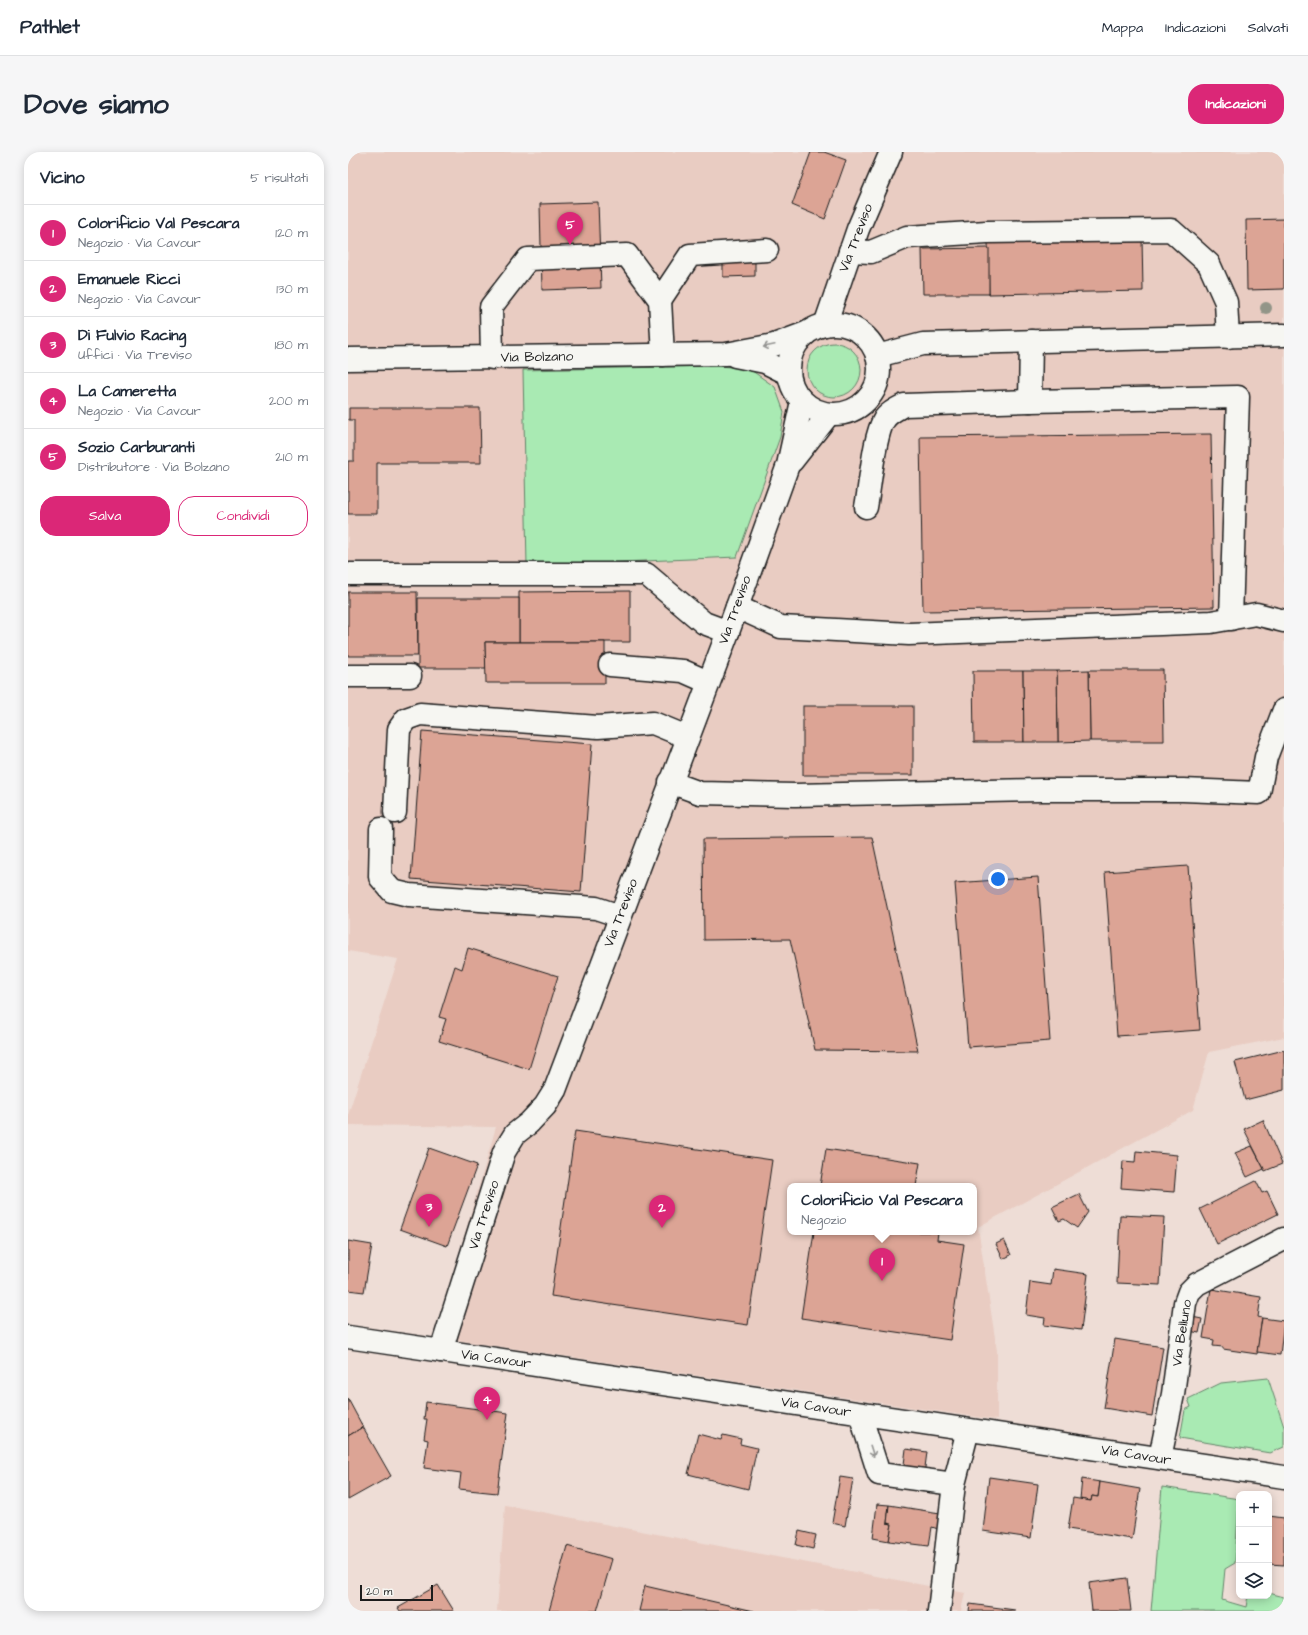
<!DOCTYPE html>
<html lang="it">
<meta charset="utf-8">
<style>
:root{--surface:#fff;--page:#f6f6f7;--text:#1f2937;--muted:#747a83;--line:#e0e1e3;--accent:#db2777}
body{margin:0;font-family:"Architects Daughter",sans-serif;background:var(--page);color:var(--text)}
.controls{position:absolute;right:12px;bottom:12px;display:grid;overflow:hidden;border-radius:8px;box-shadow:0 2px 10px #0003}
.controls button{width:36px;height:36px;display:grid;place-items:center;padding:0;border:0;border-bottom:1px solid var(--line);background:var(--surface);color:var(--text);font:20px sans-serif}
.scale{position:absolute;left:12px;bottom:10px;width:73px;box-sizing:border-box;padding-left:4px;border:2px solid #1c1c1c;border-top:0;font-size:11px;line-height:14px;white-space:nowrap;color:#1c1c1c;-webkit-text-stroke:3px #f6f6f2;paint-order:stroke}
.you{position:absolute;left:650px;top:727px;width:14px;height:14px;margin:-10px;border:3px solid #fff;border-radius:50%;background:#1a73e8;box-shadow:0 0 0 6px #1a73e833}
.badge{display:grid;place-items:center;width:26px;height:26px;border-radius:50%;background:var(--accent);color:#fff;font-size:13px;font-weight:700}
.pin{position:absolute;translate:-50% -33px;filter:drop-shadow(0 1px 2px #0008)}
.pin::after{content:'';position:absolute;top:21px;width:14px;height:12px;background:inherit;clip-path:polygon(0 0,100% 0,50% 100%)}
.popup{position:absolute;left:439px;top:1031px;width:190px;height:52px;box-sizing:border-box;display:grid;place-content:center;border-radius:8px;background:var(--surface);filter:drop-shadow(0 1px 3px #0005);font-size:13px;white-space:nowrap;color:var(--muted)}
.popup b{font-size:15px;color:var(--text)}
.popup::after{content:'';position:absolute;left:50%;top:100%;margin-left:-8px;border:8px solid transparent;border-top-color:var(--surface)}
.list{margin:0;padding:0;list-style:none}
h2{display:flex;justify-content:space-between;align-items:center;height:52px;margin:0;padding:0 16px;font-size:17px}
h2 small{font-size:13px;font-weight:400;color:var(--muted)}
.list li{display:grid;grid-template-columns:26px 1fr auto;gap:12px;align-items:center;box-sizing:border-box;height:56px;padding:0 16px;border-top:1px solid var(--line)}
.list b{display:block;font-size:15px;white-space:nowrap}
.list p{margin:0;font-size:13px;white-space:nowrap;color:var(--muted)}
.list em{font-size:13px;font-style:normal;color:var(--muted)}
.actions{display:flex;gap:8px;padding:12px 16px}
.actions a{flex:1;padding:9px 0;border:1px solid var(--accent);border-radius:16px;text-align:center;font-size:14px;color:var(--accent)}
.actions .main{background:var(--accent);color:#fff}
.icon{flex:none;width:22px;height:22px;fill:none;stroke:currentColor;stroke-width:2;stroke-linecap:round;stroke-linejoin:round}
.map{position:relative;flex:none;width:936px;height:1459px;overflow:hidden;border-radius:16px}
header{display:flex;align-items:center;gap:24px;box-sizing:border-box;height:56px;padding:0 20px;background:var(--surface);border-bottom:1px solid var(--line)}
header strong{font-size:19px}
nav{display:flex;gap:22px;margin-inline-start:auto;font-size:14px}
.intro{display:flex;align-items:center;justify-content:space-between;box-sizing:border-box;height:96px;padding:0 24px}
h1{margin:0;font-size:28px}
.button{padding:10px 18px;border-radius:16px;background:var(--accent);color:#fff;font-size:14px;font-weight:700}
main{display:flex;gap:24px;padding:0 24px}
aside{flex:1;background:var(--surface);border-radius:16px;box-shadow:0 2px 10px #0003}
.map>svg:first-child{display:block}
.built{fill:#e9ccc2;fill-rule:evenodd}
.green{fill:#a9eab3;stroke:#628368}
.building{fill:#dca495;stroke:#1c1c1c}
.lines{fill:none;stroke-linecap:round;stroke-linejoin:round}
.minor-casing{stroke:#1c1c1c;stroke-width:25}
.minor{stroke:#f6f6f2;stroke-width:22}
.tree{fill:#929588}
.oneway{stroke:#949492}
.labels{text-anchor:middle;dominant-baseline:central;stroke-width:3.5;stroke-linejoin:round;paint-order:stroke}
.street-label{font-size:14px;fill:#1c1c1c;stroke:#f6f6f2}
</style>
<header>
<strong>Pathlet</strong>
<nav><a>Mappa</a><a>Indicazioni</a><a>Salvati</a></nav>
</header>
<div class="intro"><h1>Dove siamo</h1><a class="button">Indicazioni</a></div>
<main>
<aside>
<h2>Vicino<small>5 risultati</small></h2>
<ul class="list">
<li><span class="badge">1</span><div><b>Colorificio Val Pescara</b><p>Negozio · Via Cavour</p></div><em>120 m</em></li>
<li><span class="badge">2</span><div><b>Emanuele Ricci</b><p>Negozio · Via Cavour</p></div><em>130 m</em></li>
<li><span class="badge">3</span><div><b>Di Fulvio Racing</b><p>Uffici · Via Treviso</p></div><em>180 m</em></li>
<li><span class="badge">4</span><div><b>La Cameretta</b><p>Negozio · Via Cavour</p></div><em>200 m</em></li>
<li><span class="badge">5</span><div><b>Sozio Carburanti</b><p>Distributore · Via Bolzano</p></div><em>210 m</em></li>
</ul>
<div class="actions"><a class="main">Salva</a><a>Condividi</a></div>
</aside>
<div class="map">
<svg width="936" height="1459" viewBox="0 0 936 1459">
<rect width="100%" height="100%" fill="#eeddd6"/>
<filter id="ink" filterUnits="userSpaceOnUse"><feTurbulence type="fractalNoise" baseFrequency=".025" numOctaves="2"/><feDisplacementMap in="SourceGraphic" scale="8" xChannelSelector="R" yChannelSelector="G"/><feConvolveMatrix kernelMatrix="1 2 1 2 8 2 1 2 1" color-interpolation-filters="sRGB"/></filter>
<g filter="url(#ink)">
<!-- built -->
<g class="built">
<path d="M0 0H936V885L861 900 845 958 630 1075 649 1199V1268L87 1185 148 975 0 973V963L50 807 0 799ZM442 1034H626V1080H442Z"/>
<polygon points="157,1353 617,1441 613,1459 149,1459"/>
</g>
<!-- green -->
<g class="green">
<circle cx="486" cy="218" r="27"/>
<polygon points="368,214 400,216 427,235 436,260 432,285 389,405 179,414 175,218"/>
<polygon points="920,1226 936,1275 936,1295 922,1301 832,1286 837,1258 843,1255 840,1247 873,1231"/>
<polygon points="814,1335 891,1347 887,1411 877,1417 874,1448 898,1455 900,1444 921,1444 921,1441 936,1445 936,1459 803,1459"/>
</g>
<!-- building -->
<g class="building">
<polygon points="463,0 476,0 498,8 477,67 444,53"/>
<polygon points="250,50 253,136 194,138 192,52"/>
<polygon points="936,67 936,137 899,138 898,68"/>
<polygon points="794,86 795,139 641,142 640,88"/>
<polygon points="641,96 641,142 575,142 574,97"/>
<polygon points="407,110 407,124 375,125 375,111"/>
<polygon points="1,256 132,256 133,311 29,311 29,362 0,362 0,309 6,309 6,268 1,268"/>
<polygon points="863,282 866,455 575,459 572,285"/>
<polygon points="282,439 282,490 171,490 171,440"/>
<polygon points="0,440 69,440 70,504 0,504"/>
<polygon points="70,446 171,446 171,490 137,490 138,516 70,516"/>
<polygon points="137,490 257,490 257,531 138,531"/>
<polygon points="741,518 815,518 816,589 742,589"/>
<polygon points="741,518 742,589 710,590 709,519"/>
<polygon points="625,519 675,519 676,590 626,590"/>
<polygon points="675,519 709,519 710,590 676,590"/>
<rect x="455" y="554" width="110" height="69"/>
<polygon points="74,579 244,592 233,740 63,727"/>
<polygon points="524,685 570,899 467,898 442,787 356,788 355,687"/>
<polygon points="840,714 852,878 769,884 757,720"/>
<polygon points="690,725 702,889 620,895 607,731"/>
<polygon points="120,796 210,824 181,917 91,889 98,867 91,865 107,814 114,817"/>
<polygon points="936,898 936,938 897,948 887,910"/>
<polygon points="915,968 934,1012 917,1019 896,977"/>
<polygon points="227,979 424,1008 400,1173 203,1144"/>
<polygon points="904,994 916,1017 899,1025 887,1001"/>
<polygon points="81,996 129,1013 99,1094 52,1077"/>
<polygon points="478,997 572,1011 568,1034 472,1034"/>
<polygon points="788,999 829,1003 826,1040 773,1036 775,1009 787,1010"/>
<polygon points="908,1029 914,1041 919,1039 930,1062 869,1092 852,1057"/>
<polygon points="731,1042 740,1060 729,1076 716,1067 711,1069 704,1055"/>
<polygon points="772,1063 816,1065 812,1133 769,1131"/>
<polygon points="466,1080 590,1080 589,1088 616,1092 602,1188 453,1166"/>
<polygon points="656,1088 663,1103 655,1107 648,1092"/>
<polygon points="0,1089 24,1093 16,1140 0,1138"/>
<polygon points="705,1117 740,1122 733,1178 696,1173 697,1166 678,1163 682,1130 703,1133"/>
<polygon points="863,1137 913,1145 910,1165 914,1166 909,1202 875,1197 875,1195 865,1194 866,1188 855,1186"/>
<polygon points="839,1164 854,1167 851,1181 837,1178"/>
<polygon points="914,1166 936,1169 932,1203 909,1200"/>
<polygon points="767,1187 815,1195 804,1264 756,1256"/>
<polygon points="0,1247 15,1275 0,1284"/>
<polygon points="78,1250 160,1261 149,1341 111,1337 113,1321 76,1316 80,1288 76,1287 79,1267 76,1267"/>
<polygon points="15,1275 43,1324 0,1348 0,1284"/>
<polygon points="350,1282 373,1288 375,1283 393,1287 392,1292 409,1296 400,1337 340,1322"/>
<polygon points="558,1297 579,1300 576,1323 555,1320"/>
<polygon points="492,1325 505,1327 497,1374 484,1371"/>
<polygon points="641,1325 690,1332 683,1386 635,1379"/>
<polygon points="734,1327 752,1330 750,1345 744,1344 743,1349 732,1347"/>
<polygon points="752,1330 792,1337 784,1387 720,1377 725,1346 743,1349 744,1344 750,1345"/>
<polygon points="529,1352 541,1353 539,1371 544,1372 541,1389 525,1386"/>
<polygon points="541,1353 592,1361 590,1377 584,1375 581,1394 541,1389 544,1372 539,1371"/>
<polygon points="921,1364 936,1366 936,1413 921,1412"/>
<polygon points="451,1379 468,1383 465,1397 448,1393"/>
<polygon points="219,1394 264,1407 249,1459 201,1459"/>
<polygon points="779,1426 783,1459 744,1459 741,1431"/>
<polygon points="90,1433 106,1459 52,1459 50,1456"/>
<polygon points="297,1434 406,1459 291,1459"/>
<polygon points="622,1452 667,1458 667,1459 621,1459"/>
</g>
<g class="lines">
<!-- minor casing -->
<g class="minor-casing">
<g id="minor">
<polyline points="502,99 523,100 559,85 639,80 823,78 861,112 878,150 880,185"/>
<polyline points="312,148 342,103 419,98"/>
<circle cx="486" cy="217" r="45"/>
<polyline points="477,173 510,77 543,0"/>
<polyline points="683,189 682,249 890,245 883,467"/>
<polyline points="387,204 417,210 441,222"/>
<polyline points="529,204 575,192 936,183"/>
<polyline points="144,206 143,155 180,107 279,103 312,148 315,203"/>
<polyline points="0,207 378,202 426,193 458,181"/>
<polyline points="444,309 481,262"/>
<path d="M518 355C522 335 526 283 536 268 540 261 549 257 556 253L682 249"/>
<polyline points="0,422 298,422 356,471 380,480"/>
<polyline points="389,455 433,475 561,482 863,470 908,462 936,469"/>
<polyline points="262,513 335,519 360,530"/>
<polyline points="0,524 62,524"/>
<polyline points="322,630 352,641 447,643 693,638 835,638 911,641 918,605 936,558"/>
<polyline points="47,660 51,577 58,567 72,562 250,575 305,571 339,585"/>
<polyline points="33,677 32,725 44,739 61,743 248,756 272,764"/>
<polyline points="0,1185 936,1325"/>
<polyline points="93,1199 156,1000 167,982 181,971 197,954 207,938 380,480 440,313 454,249"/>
<polyline points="512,1262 531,1322 606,1332"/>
<polyline points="812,1306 825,1242 837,1151 841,1140 849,1132 936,1087"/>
<polyline points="591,1459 606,1332 620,1278"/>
</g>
</g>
<!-- minor -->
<use href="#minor" class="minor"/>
</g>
<!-- trees -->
<circle class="tree" cx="918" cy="156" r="6"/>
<!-- one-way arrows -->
<defs><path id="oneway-shaft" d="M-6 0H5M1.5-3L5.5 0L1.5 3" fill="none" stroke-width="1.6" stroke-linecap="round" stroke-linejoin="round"/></defs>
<g class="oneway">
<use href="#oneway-shaft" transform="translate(421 194) rotate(168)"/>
<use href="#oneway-shaft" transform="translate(524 1299) rotate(72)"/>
</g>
</g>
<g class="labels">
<!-- street labels -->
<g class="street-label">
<text transform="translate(508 86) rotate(-69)">Via Treviso</text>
<text transform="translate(189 205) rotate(-1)">Via Bolzano</text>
<text transform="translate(387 458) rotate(-70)">Via Treviso</text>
<text transform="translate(273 761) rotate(-69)">Via Treviso</text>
<text transform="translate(136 1063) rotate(-72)">Via Treviso</text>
<text transform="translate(834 1181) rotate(-81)">Via Belluno</text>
<text transform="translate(148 1207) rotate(8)">Via Cavour</text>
<text transform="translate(468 1255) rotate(9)">Via Cavour</text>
<text transform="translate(788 1303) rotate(9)">Via Cavour</text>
</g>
</g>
</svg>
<div class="controls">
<button>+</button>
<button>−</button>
<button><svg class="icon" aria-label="layers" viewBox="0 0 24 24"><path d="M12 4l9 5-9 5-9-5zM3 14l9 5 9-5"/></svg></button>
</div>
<div class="scale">20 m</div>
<div class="you"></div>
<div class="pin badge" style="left:534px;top:1129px">1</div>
<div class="popup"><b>Colorificio Val Pescara</b>Negozio</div>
<div class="pin badge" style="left:314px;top:1076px">2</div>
<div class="pin badge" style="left:81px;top:1075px">3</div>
<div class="pin badge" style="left:139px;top:1268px">4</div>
<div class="pin badge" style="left:222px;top:93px">5</div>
</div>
</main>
